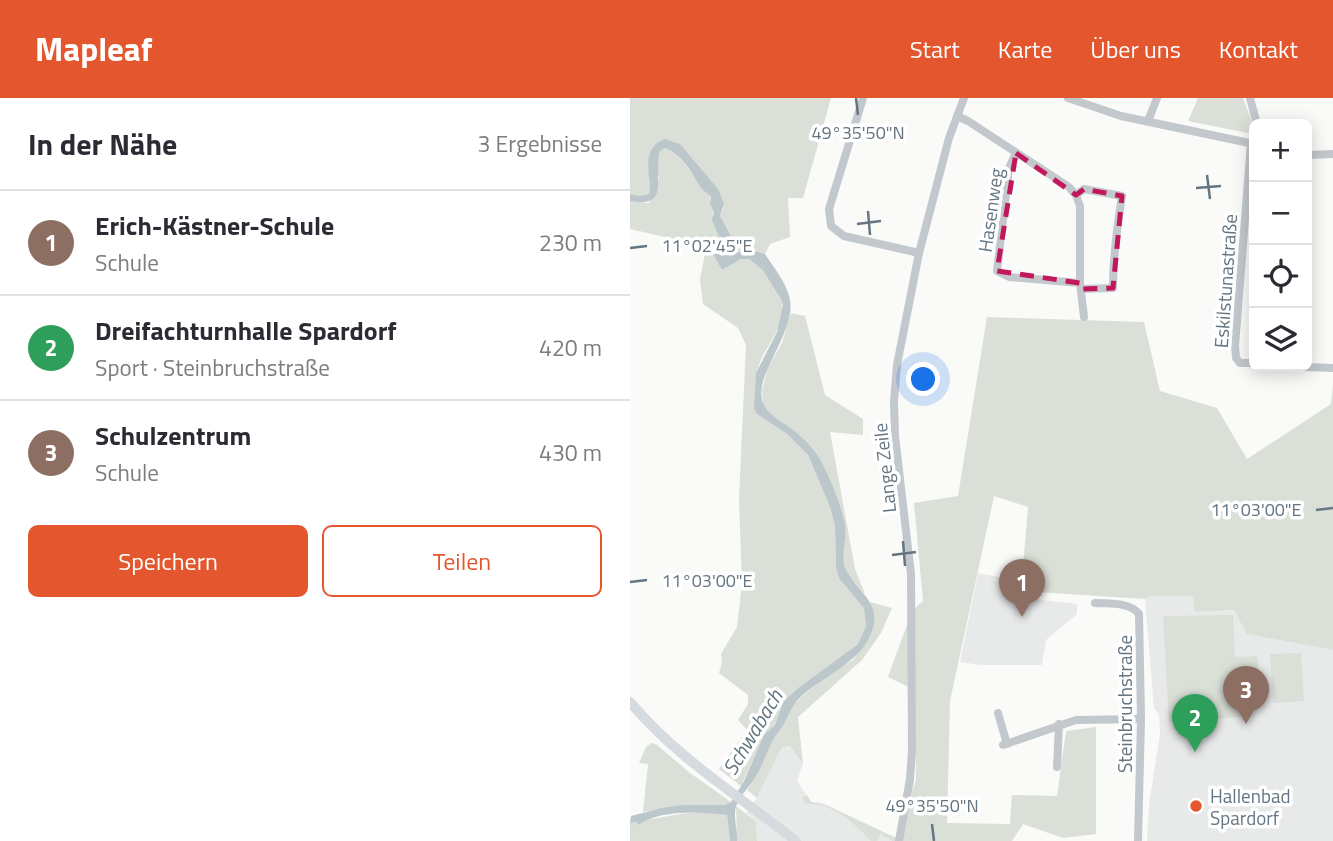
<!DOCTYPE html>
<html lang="de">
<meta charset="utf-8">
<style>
:root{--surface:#fff;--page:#f7f7f7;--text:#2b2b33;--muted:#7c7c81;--line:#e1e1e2;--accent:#e4572e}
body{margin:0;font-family:"Titillium Web",sans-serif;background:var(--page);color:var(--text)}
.controls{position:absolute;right:21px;top:21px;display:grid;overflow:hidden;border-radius:10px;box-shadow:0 4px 18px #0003}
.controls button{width:63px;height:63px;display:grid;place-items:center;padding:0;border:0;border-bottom:2px solid var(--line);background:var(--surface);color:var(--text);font:35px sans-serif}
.you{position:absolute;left:294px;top:282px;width:24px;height:24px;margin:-18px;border:5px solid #fff;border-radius:50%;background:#1a73e8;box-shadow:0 0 0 10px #1a73e833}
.badge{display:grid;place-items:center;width:46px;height:46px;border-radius:50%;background:var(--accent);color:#fff;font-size:23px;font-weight:700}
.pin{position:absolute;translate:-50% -58px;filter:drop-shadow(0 2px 4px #0008)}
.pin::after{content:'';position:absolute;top:37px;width:24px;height:21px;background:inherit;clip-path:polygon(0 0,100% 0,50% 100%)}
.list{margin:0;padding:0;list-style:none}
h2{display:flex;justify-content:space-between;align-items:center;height:91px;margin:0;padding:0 28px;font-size:30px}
h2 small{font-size:23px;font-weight:400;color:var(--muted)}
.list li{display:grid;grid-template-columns:46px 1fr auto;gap:21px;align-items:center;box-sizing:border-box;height:105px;padding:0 28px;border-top:2px solid var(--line)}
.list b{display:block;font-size:26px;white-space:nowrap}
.list p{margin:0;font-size:23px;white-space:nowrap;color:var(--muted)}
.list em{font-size:23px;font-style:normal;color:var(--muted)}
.actions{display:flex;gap:14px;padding:21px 28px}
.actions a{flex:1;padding:16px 0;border:2px solid var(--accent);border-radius:10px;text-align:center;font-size:24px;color:var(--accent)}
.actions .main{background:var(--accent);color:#fff}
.icon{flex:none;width:38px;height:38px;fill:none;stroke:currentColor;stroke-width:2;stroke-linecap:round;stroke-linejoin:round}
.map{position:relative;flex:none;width:703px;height:743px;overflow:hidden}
header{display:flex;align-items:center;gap:42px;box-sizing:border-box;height:98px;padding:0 35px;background:var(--accent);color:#fff}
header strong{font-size:33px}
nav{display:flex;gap:38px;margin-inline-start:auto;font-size:24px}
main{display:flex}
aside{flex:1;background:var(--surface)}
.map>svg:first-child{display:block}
.built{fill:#e8e9e9}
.green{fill:#dadfd7}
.water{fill:#bbc7cb}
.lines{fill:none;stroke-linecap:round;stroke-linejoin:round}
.street{stroke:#c3c8cc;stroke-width:8}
.secondary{stroke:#d6dbdf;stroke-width:10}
.marked{fill:none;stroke:#c2185b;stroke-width:5;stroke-dasharray:14 9;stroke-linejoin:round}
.ticks{fill:none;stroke:#657683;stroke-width:2.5}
.poi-dot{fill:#e4572e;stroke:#fff;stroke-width:2.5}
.labels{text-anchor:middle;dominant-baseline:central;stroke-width:7;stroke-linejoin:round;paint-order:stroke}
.street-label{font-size:19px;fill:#657683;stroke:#fff}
.poi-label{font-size:19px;fill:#657683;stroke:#fff;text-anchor:start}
.water-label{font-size:21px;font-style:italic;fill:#60757c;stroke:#fff}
.ticks-label{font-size:18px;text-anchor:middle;fill:#657683;stroke:#fff;stroke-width:7;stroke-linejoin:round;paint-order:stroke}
</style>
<header>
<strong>Mapleaf</strong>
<nav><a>Start</a><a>Karte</a><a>Über uns</a><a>Kontakt</a></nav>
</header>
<main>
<aside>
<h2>In der Nähe<small>3 Ergebnisse</small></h2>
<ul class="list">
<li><span class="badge" style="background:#8d6e63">1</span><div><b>Erich-Kästner-Schule</b><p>Schule</p></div><em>230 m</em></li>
<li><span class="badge" style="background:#2e9e5b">2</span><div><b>Dreifachturnhalle Spardorf</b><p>Sport · Steinbruchstraße</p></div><em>420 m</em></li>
<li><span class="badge" style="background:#8d6e63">3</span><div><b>Schulzentrum</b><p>Schule</p></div><em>430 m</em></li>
</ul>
<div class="actions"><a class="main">Speichern</a><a>Teilen</a></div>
</aside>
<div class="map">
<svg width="703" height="743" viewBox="0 0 703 743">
<rect width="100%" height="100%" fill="#fafaf8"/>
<!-- built -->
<g class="built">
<polygon points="348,475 380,481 379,498 447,506 447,516 416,542 412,567 351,567 330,564"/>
<polygon points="523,498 564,498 565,514 604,512 618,536 703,552 703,743 517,743 519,707 530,636 529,616 524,611 515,501"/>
<polygon points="158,648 173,666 167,683 181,704 192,705 264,739 269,743 127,743 126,724 116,715 128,698 152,649"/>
</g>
<!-- green -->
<g class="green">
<path d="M0 0H201L173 100H158L160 139 140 146 135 156 119 151 101 156C101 134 99 138 90 118L94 109C82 91 62 51 42 43L19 56V96L10 98 0 96Z"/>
<polygon points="568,0 613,0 624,29 623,36 558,23"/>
<path d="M35 50C57 60 63 83 80 97 80 112 88 128 91 143 92 154 86 162 92 172 99 170 104 162 112 161 130 158 145 189 151 201 159 228 133 248 127 273 124 286 127 303 127 316L157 336 178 357 200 409 205 428 206 467 234 510 236 528 228 546 168 590 153 604 145 627 134 638 111 688 89 671 117 632 108 622 118 606V597L89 575 92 564 91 556 107 529 112 486 109 401 116 247 108 230 73 206 70 181 75 156 66 146 0 131V103L19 105 29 81 27 69 30 53Z"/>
<polygon points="161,215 175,218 195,297 233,321 233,337 200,334 225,471 235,496 220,479 215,469 213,457 215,427 192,365 183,350 166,334 141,316 133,306 132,293 138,269 152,245"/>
<path d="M357 219 514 224 530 293 587 310 617 361 701 306 703 287V552L617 536 604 512 565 514 563 498H523L515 501 391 493 398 409 364 398 320 603 317 725 380 726 382 697 427 698 436 633 466 629V736L433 740 393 726 382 743H263L250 736 247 743H241C224 725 202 704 176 706L172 700 177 697 181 704 198 708 264 739H267L286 682 285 592 258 579 282 513 293 503 284 405 328 398Z"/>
<polygon points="240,504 262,510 251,535 232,562 168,619 173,666 159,648 152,649 127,700 117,692 128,675 142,643 156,622 163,607 191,582 224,561 244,520"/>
<polygon points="603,517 605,559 627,558 629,587 607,589 610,589 611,619 539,624 533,518"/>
<polygon points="671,555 674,603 643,605 640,556"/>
<polygon points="22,645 27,647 60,675 101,704 94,707 52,707 13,714 18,666 9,665 16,649"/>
<polygon points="106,708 126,724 127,743 107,743"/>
<path d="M73 714 97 717 100 743H0V725C26 721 46 715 73 714Z"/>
</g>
<!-- water -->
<path class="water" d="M35 41 50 46 88 91 94 106 90 118 103 142 101 156 119 151 135 156C144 170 157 185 160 202 166 236 120 280 134 307 140 318 153 324 162 331 175 341 187 353 193 367 202 385 211 407 215 427 217 441 211 455 215 469 223 490 251 503 243 530 233 564 197 575 172 598 163 605 160 614 155 624 151 632 144 638 141 646 136 656 133 666 128 675 122 686 112 695 107 706 102 717 108 731 107 743H100L97 717C69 714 33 711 8 727L7 724 0 725 1 718 32 710 52 707H94L101 704 114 683 134 637 145 627 153 604 168 590 228 546 236 528 234 510 209 480 206 468 205 428 200 409 178 357 157 336 127 316 124 310 126 275 147 234 153 207 151 201 133 172 119 161H111L92 172 84 157C97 144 86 136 82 121L84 116 80 105 81 99C78 95 72 92 69 87 61 73 52 57 35 50L30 53C23 80 41 110 0 103V96L10 98 19 96C22 75 9 51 35 41Z"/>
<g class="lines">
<!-- street -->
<g class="street">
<polyline points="233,0 199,111 201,128 214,138 289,155"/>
<polyline points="438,0 491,18 624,46"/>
<polyline points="620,0 627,26"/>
<polyline points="327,18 338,23 439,89 446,97 450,108 450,185 454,219"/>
<polyline points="518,23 527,0"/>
<polyline points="621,45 605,248 606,260 610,265 624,265"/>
<polyline points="386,55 379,70 367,173 379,179 450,185"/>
<polyline points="677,57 703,56"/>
<path d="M446 97 454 91 492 98C487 129 483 158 483 190L451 191"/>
<polyline points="647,268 703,270"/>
<path d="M465 505C480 506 500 504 509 516L511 621 508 743"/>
<polyline points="368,615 377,646"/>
<polyline points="373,647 446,622 511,621"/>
<polyline points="427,669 429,626"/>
<polyline points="269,743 280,681 282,653 281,476 265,338 264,303 267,267 289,155 319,40 334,0"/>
</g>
<!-- secondary -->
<path class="secondary" d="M0 604C47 660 109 698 166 743"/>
</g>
<!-- marked area -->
<path class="marked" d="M386 55 446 97 454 91 492 98 483 190 451 191 450 185 367 173Z"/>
<!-- ticks -->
<path class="ticks" d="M226 0 228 17M577 77 580 101M566 90 591 88M238 113 240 137M227 126 251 123M0 150 17 148M686 412 703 410M273 443 275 468M262 457 286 454M0 484 17 482M302 726 304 743"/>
<!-- markers -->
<circle class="poi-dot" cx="566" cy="708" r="7"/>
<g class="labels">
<!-- street labels -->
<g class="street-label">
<text transform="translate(360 112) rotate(-82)">Hasenweg</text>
<text transform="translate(595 183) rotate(-86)">Eskilstunastraße</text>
<text transform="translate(254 370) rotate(-96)">Lange Zeile</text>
<text transform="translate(494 606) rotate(-90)">Steinbruchstraße</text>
</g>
<!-- poi labels -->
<g class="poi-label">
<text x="580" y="697">Hallenbad<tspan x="580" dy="22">Spardorf</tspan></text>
</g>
<!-- water labels -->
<g class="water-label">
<text transform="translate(122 634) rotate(-59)">Schwabach</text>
</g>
</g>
<g class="ticks-label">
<text x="228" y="41">49°35'50"N</text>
<text x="77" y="154">11°02'45"E</text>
<text x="626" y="418">11°03'00"E</text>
<text x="77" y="489">11°03'00"E</text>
<text x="302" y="714">49°35'50"N</text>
</g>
</svg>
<div class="controls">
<button>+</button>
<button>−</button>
<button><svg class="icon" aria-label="locate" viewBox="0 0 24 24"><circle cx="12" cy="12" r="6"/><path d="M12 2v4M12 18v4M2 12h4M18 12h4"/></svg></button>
<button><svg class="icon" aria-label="layers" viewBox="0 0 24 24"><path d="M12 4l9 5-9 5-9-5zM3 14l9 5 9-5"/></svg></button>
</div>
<div class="you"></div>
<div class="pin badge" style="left:392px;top:519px;background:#8d6e63">1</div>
<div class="pin badge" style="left:565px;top:654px;background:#2e9e5b">2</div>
<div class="pin badge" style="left:616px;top:626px;background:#8d6e63">3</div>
</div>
</main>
